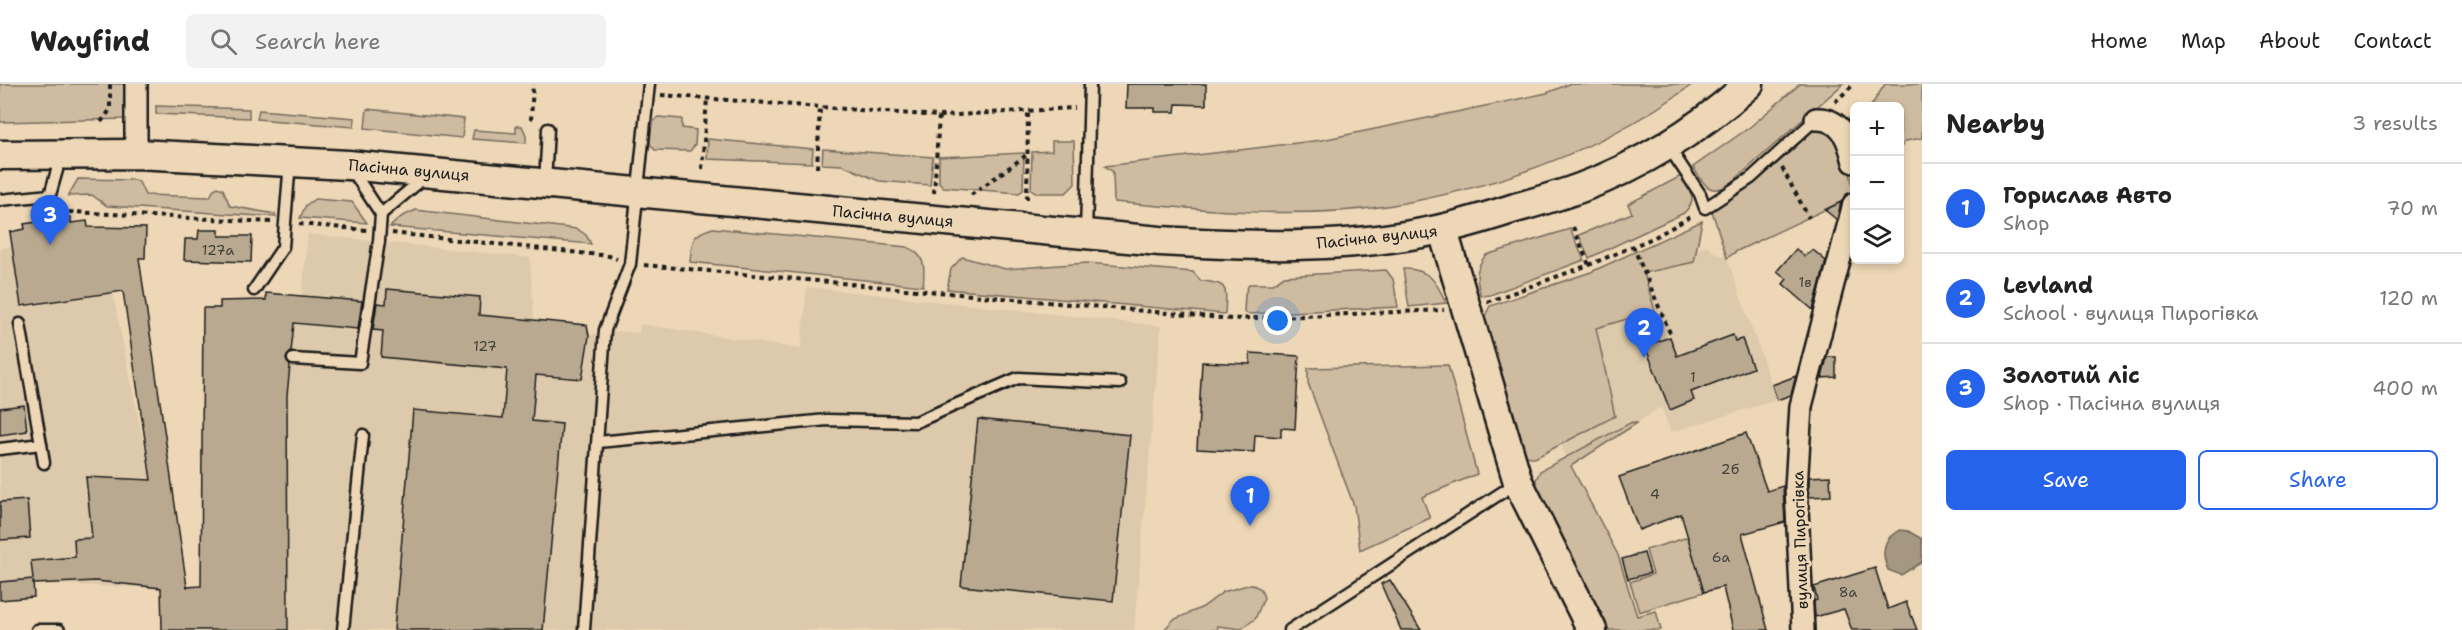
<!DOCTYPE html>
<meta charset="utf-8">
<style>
:root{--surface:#fff;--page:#f2f2f2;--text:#222;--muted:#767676;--line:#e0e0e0;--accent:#2563eb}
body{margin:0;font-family:"Shantell Sans",sans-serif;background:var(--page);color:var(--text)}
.controls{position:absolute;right:18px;top:18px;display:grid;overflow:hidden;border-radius:9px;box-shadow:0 3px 9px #0003}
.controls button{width:54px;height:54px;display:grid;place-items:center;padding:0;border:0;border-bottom:2px solid var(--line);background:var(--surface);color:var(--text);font:30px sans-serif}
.you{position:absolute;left:1278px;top:237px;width:21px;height:21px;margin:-15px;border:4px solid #fff;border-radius:50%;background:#1a73e8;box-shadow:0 0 0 9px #1a73e833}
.badge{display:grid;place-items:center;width:39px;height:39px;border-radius:50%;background:var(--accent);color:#fff;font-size:20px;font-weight:700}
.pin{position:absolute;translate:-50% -50px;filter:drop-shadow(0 2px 3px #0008)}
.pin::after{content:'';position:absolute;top:32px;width:21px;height:18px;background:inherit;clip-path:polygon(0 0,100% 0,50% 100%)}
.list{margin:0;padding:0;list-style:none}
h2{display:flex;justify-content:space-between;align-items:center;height:78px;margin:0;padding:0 24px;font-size:26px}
h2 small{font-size:20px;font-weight:400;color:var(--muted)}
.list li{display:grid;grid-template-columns:39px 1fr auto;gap:18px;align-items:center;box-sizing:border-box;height:90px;padding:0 24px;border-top:2px solid var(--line)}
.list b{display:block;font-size:22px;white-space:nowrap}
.list p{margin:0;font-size:20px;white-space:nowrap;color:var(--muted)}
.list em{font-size:20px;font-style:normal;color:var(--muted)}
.actions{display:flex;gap:12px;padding:18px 24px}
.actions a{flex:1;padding:14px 0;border:2px solid var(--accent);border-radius:9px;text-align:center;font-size:21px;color:var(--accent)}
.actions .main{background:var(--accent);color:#fff}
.icon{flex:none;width:33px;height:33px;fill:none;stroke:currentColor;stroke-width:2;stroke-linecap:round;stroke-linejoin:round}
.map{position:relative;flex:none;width:1922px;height:546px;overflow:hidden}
header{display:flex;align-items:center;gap:36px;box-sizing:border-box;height:84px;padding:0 30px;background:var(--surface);border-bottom:2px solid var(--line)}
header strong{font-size:28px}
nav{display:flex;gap:33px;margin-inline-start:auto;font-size:21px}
.search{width:420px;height:54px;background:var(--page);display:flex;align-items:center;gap:15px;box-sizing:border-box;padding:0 21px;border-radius:9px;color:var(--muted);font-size:22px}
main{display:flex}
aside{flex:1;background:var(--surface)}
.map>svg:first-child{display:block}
.built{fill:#ddc9ab}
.green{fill:#cfbba0;stroke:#766c5e;stroke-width:1.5}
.water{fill:#a59782;stroke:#6e6659;stroke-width:1.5}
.building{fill:#b9a990;stroke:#1c1c1c;stroke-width:1.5}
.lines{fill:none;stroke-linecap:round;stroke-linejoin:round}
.lane-casing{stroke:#1c1c1c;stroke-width:15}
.street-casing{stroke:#1c1c1c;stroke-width:26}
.secondary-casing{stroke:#1c1c1c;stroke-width:33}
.path{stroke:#1c1c1c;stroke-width:4;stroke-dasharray:4.5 4.5;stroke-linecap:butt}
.lane{stroke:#edd7b6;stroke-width:10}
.street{stroke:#edd7b6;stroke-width:21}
.secondary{stroke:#edd7b6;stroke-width:28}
.labels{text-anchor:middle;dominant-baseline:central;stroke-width:6;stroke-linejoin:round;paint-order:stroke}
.number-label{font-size:14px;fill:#433f39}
.street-label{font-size:16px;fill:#1c1c1c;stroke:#edd7b6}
</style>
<header>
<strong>Wayfind</strong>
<div class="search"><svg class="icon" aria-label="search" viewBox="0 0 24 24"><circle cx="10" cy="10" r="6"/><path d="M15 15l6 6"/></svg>Search here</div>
<nav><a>Home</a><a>Map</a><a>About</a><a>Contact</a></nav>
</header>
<main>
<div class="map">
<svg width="1922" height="546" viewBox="0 0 1922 546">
<rect width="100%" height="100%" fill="#edd7b6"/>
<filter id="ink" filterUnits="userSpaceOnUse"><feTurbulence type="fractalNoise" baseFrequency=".0167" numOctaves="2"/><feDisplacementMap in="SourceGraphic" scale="12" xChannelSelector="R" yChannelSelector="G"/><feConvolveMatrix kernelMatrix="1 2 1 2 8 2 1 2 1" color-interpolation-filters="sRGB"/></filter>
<g filter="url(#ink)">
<!-- built -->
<g class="built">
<polygon points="308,150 530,174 534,236 587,241 583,281 589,252 605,246 639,249 640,240 801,265 807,203 1161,242 1134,546 288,546 287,311 296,211 302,211"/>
<polygon points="1707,161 1712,167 1727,174 1777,316 1671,348 1661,323 1570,382 1516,247 1641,195"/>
<polygon points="12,162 107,181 151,396 161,504 34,500 34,513 0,516 0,165"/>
</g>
<!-- green -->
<g class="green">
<polygon points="0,0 129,0 126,35 0,38"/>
<path d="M1569 0H1693C1603 66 1497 104 1387 122 1300 135 1201 126 1114 118L1113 88 1105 82 1322 56 1547 9Z"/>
<path d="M1800 0H1843L1729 101C1708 112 1704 100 1693 83L1750 43Z"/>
<polygon points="1885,0 1922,0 1922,54 1906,57 1900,64 1900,22 1871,22"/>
<polygon points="156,22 249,25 249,34 156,30"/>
<polygon points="367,25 464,35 462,54 365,44"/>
<polygon points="259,26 355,34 354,43 257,35"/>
<path d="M658 33 682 35V44L696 46 695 61 690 67 655 66 650 60C651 50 649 40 658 33Z"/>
<polygon points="516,42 522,42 526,51 526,59 472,55 474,46 516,49"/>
<polygon points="1815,43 1829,43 1849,81 1854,112 1737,167 1727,174 1711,124 1771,81"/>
<polygon points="708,55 813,65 812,79 707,75"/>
<polygon points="1052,57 1074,57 1075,100 1066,109 1037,109 1031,105 1032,68 1052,67"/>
<polygon points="823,65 933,73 930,101 879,97 842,81 822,80"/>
<polygon points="1024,69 1023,106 1019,109 943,103 939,98 939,73"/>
<path d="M1681 92C1690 107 1699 115 1684 129L1589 174 1579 151 1632 129 1628 120Z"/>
<polygon points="78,95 135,96 139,98 145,111 210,113 214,105 218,103 223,105 230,122 275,130 276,133 107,122 92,111 68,112"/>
<polygon points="315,115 352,118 367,139 300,134 306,121"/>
<polygon points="416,126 577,145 586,151 591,160 390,143 401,133"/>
<polygon points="1702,137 1694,178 1644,189 1655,227 1596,244 1615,332 1535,374 1523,371 1484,234 1490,222 1591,188"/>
<path d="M713 144 907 163C926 171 925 184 923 202L690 178C692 157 691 150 713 144Z"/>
<path d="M1570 145 1584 176 1490 211 1481 212C1476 195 1474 185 1486 171Z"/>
<path d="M962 173 1005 185 1087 179 1193 188 1201 197C1230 199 1226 204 1225 230L947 205 951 185Z"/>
<path d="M1403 185C1429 184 1437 198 1446 219L1409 223Z"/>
<polygon points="1386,186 1393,195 1398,223 1248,230 1244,228 1245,210 1249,200 1273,200 1284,192"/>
<polygon points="1448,281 1477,390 1422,413 1430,434 1360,466 1354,422 1308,299 1308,284"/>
<polygon points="1632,338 1637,339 1571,382 1618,471 1637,532 1656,527 1661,546 1609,546 1535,398 1540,387"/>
<polygon points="1688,453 1704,508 1639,528 1630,498 1653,490 1646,466"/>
<polygon points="1251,500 1261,505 1264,514 1255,535 1241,545 1217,542 1218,546 1164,546 1173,536 1203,523 1223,508"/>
</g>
<!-- water -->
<path class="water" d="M1901 446 1908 447 1922 455V478L1901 491 1888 486C1881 470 1882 453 1901 446Z"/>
<!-- building -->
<g class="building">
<polygon points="1127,0 1206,0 1206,21 1176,20 1175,28 1155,28 1155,24 1126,24"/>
<polygon points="1841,118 1837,136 1825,126"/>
<polygon points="71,133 71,139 87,137 88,143 146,144 145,174 139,174 187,503 201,502 203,224 220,224 220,217 266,216 266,209 362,217 358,245 294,239 291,268 286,275 290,282 287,311 288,546 162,546 161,504 96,497 34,500 33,497 34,513 0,516 0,498 33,495 31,477 75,473 74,455 92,454 86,393 151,396 123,207 21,222 10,148 25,145 24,140"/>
<polygon points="199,146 219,146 219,152 252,152 251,178 184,176 185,155 198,155"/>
<polygon points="1796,165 1804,172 1813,166 1826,177 1813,226 1783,200 1787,195 1777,187"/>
<polygon points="387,205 480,213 479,231 587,241 589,252 582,295 536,291 532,337 562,340 543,546 394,546 413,326 503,334 507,285 381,273 383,247 373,246 377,219 386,220"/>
<polygon points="1733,251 1735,257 1742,255 1753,284 1691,308 1694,316 1670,326 1645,262 1670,253 1677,272"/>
<polygon points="1250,269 1299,272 1295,345 1281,344 1281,353 1255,351 1254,368 1197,365 1202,278 1250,280"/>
<polygon points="1827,273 1836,273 1836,293 1822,294"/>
<polygon points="1796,292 1791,311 1777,316 1772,301"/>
<polygon points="24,321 27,347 0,351 0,324"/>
<polygon points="978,335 1130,351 1113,517 961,502"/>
<polygon points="1746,349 1767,407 1783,402 1785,438 1742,450 1768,546 1733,546 1723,503 1704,508 1681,430 1639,446 1619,393"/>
<polygon points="1830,392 1831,412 1809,413 1809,393"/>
<polygon points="27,416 30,454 0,456 0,418"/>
<polygon points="1644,469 1650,489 1628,495 1622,475"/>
<polygon points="1875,484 1888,525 1906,518 1917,546 1852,546 1844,525 1815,533 1814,517 1817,516 1814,503"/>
<polygon points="1390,496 1421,546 1401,546 1381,500"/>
</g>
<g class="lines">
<!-- lane casing -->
<g class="lane-casing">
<g id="lane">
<polyline points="1668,62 1700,110 1705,124 1751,94 1816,35"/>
<polyline points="545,99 548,45"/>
<polyline points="0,116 50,111 61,72"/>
<polyline points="381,130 425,93"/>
<polyline points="1086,150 1090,0"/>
<polyline points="254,206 283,163 290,78"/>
<polyline points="293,275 360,279 379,157 381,130 352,86"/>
<polyline points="598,358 827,336 916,338 1018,294 1120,299"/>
<polyline points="41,360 44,379"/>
<polyline points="0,365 41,360 20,240"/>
<polyline points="37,546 59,546"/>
<polyline points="343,546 363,351"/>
<polyline points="584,546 605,246 630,180 649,0"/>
<polyline points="1290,546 1518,398"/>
</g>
</g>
<!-- street casing -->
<g class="street-casing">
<g id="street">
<polyline points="136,0 136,70"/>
<path d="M1816 35C1842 34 1849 57 1854 78"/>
<polyline points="1803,546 1796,404 1801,322 1854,120"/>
</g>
</g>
<!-- secondary casing -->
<g class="secondary-casing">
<g id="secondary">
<path d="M0 71 136 70 348 81 1160 157C1236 161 1315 165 1391 154 1436 148 1472 138 1515 124 1536 118 1558 112 1580 104 1642 81 1700 44 1749 0"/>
<polyline points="1443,147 1518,398 1592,546"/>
</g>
</g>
<!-- path -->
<g class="path">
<polyline points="661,11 939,32 1075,24"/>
<polyline points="1835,18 1854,0"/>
<polyline points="531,36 533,0"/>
<polyline points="101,38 110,26 110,0"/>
<polyline points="817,84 820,23"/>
<polyline points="1782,84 1809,134"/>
<polyline points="702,85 707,14"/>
<polyline points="934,109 939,32"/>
<polyline points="971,111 1028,70"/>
<polyline points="1027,115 1028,27"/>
<polyline points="51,127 271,138"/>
<polyline points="299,140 367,146"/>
<polyline points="1573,143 1589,181"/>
<polyline points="392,149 609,172 617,175"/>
<polyline points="1633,162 1670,249"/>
<polyline points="644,181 1232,235 1444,226"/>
<polyline points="1487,218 1589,181 1653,154 1692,132"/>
</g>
<!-- lane -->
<use href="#lane" class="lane"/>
<!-- street -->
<use href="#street" class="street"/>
<!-- secondary -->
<use href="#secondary" class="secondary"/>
</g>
</g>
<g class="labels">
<!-- number labels -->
<g class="number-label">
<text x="218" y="166">127а</text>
<text x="1805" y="198">1в</text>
<text x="485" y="262">127</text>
<text x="1693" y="293">1</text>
<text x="1730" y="385">2б</text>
<text x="1655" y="410">4</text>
<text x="1721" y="473">6а</text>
<text x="1848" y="508">8а</text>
</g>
<!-- street labels -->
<g class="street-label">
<text transform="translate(409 86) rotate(5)">Пасічна вулиця</text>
<text transform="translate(893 132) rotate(5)">Пасічна вулиця</text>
<text transform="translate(1377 153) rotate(-6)">Пасічна вулиця</text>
<text transform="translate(1800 456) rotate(-92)">вулиця Пирогівка</text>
</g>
</g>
</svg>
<div class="controls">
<button>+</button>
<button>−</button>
<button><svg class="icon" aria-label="layers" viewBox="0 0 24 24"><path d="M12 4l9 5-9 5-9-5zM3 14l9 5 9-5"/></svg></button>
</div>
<div class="you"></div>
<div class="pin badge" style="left:1250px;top:442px">1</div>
<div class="pin badge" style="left:1644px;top:274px">2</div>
<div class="pin badge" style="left:50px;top:161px">3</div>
</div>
<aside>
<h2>Nearby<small>3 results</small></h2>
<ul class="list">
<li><span class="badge">1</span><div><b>Горислав Авто</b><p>Shop</p></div><em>70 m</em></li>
<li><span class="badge">2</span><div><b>Levland</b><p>School · вулиця Пирогівка</p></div><em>120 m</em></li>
<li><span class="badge">3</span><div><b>Золотий ліс</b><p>Shop · Пасічна вулиця</p></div><em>400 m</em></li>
</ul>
<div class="actions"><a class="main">Save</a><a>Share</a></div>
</aside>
</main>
